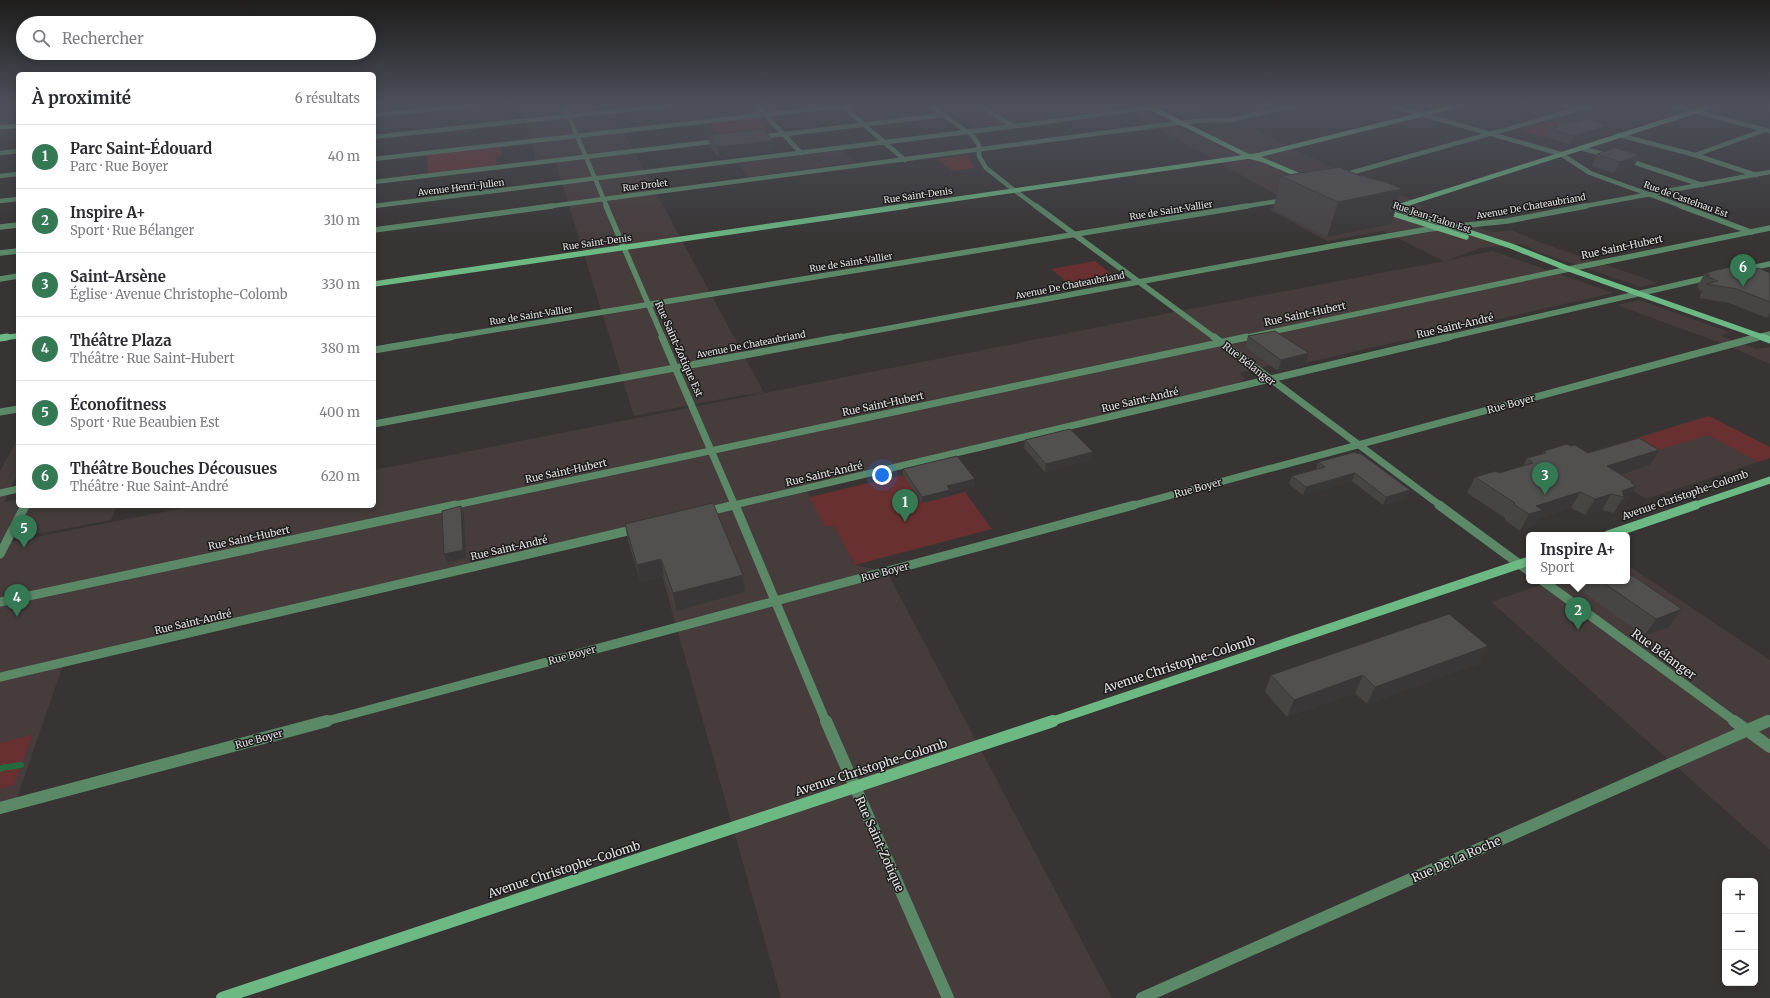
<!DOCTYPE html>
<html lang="fr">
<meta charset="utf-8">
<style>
:root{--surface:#fff;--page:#f2f2f3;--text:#2b2b33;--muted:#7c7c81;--line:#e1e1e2;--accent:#347854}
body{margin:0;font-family:Merriweather,serif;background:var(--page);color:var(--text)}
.controls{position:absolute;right:12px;bottom:12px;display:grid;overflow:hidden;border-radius:6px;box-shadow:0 2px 10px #0003}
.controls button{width:36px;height:36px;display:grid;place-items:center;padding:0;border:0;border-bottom:1px solid var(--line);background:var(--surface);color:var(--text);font:20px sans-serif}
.you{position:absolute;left:882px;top:475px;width:14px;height:14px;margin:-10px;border:3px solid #fff;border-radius:50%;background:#1a73e8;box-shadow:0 0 0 6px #1a73e833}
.badge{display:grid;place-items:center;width:26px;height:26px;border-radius:50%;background:var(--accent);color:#fff;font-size:13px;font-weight:700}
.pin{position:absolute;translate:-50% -33px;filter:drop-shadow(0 1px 2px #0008)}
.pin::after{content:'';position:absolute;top:21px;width:14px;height:12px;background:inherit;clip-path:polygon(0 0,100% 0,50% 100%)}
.popup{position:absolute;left:1526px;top:532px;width:104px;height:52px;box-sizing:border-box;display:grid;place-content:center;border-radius:6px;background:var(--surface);filter:drop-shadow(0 1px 3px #0005);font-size:13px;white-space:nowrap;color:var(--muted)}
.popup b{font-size:15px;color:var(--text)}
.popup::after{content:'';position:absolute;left:50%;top:100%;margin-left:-8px;border:8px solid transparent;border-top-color:var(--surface)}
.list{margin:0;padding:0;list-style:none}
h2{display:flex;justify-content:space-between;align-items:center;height:52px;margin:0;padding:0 16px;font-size:17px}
h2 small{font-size:13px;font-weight:400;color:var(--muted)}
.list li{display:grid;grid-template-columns:26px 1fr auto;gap:12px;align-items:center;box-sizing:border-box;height:64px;padding:0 16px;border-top:1px solid var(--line)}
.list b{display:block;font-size:15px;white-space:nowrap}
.list p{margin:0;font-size:13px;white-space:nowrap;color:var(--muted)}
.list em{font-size:13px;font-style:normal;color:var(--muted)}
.icon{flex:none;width:22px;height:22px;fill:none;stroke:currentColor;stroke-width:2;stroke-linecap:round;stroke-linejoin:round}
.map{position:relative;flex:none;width:1770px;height:998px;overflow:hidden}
.search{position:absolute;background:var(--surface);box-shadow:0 2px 10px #0003;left:16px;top:16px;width:360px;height:44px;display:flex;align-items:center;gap:10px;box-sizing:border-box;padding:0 14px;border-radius:22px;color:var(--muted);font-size:15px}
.panel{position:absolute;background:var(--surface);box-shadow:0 2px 10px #0003;left:16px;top:72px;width:360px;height:436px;border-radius:6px}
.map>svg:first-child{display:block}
.built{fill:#463c3c}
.green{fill:#683030}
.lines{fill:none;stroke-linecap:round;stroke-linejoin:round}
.stream{stroke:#266b3f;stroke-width:6}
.minor-far4{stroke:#5b8968;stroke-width:4.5}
.minor-far3{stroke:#5b8968;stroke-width:5.5}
.minor-far2{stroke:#5b8968;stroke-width:7}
.minor-far1{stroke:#5b8968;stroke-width:9}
.minor{stroke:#5b8968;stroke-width:12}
.tertiary-far4{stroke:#5b8968;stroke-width:4.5}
.tertiary-far3{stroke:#5b8968;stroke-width:5.5}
.tertiary-far2{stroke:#5b8968;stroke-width:7}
.tertiary-far1{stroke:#5b8968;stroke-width:9}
.tertiary{stroke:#5b8968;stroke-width:12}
.secondary-far4{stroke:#6db984;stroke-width:4.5}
.secondary-far3{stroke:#6db984;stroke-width:5.5}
.secondary-far2{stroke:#6db984;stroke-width:7}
.secondary-far1{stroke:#6db984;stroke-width:9}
.secondary{stroke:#6db984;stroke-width:12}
.wall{fill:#474444}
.shaded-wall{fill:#393737}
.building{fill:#524f4f;stroke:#393737}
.labels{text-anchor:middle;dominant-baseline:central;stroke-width:3;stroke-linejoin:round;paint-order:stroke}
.far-street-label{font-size:9px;fill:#e5e3e3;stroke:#1d1c1c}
.street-label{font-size:10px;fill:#e5e3e3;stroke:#1d1c1c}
.near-street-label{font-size:12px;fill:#e5e3e3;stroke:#1d1c1c}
</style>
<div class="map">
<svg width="1770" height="998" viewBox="0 0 1770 998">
<rect width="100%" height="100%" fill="#373433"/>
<!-- built -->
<g class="built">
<polygon points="521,105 609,105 764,393 743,395 634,416 555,161 537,163"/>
<polygon points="939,105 1167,105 1136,107 973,128"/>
<polygon points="1187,105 1206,111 1205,112 1222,118 1187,119 1164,108"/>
<polygon points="1147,112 1188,133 1241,123 1355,179 1406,197 1423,207 1418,210 1493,232 1512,230 1539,242 1658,283 1641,287 1538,252 1522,244 1480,248 1448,260 1493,251 1613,293 1278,369 1272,365 1240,373 1245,378 1233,388 806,489 825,527 833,525 855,565 887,572 1112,998 781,998 648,526 63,665 15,804 0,808 0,544 194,506 374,506 374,470 1190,309 1444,261 1383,231 1327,241 1268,209 1293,204 1133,114"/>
<polygon points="18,117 18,139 0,141 0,118"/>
<polygon points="842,150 856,162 748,177 737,163"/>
<polygon points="1639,300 1729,332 1721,336 1757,349 1770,347 1770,364 1726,345 1617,305"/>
<polygon points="1709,416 1770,447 1770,458 1646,499 1576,456"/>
<polygon points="18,438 18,473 4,502 18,500 18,506 117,506 111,520 0,541 0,471"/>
<polygon points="1627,565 1770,660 1770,850 1491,602 1552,581 1627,581"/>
</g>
<!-- green -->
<g class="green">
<polygon points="758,118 772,133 724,138 712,123"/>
<polygon points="1556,120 1588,128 1593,127 1610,131 1604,133 1570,129 1551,134 1554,136 1547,138 1520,130"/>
<polygon points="500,147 502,155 495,156 497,165 428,173 427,155"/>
<polygon points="967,155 975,168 953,171 937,159"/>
<polygon points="1095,261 1115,277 1116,278 1073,287 1051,269"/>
<polygon points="1709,416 1770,447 1770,458 1758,462 1708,435 1636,457 1614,445"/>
<polygon points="903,475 922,503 965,492 992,529 855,565 833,525 825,527 809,497"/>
<polygon points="32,735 14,785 0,789 0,743"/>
</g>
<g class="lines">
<!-- stream -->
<g class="stream">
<polyline points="8,767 21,765"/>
<polyline points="0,769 5,767"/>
</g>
<!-- minor-far4 -->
<g class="minor-far4">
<polyline points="756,105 801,153"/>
<polyline points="841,105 905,160"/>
<polyline points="929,105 972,135 979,145 979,156 986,168 1014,190"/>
<polyline points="979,105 1013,126"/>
<polyline points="1100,105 1115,113"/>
<polyline points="1389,105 1561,154 1590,173 1684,207"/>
<polyline points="1671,105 1770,131"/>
<polyline points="374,115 477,105"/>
<polyline points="1619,135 1695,155 1756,175"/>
<polyline points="374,137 671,105"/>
<polyline points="759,137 943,115"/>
<polyline points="1580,148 1610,156"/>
<polyline points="0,153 18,151"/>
<polyline points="1695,155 1765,130"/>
<polyline points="374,159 850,105"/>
<polyline points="1627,160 1702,185"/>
<polyline points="1343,175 1593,105"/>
<polyline points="0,176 18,174"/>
<polyline points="374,182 719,141"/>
<polyline points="0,201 18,199"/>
<polyline points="374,206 1039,123 1169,105"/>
<polyline points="544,207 1170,124 1206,120 1231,120 1298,105"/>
<polyline points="1241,207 1285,200"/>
</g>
<!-- minor-far3 -->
<g class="minor-far3">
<polyline points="1681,206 1751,232"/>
<polyline points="0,227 18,225"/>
<polyline points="374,230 552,206"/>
<polyline points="0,253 18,251"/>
<polyline points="1742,270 1770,264"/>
<polyline points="0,279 18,276"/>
<polyline points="445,338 1247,206"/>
<polyline points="1243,338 1569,269"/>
<polyline points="1445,338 1711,277"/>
<polyline points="1754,338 1770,334"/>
</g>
<!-- minor-far2 -->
<g class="minor-far2">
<polyline points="374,350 451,337"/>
<polyline points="0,412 18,409"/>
<polyline points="451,506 1247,337"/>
<polyline points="730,506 1449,337"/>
<polyline points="1131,506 1758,337"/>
</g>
<!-- minor-far1 -->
<g class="minor-far1">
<polyline points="706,512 734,505"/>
<polyline points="0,602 456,505"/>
<polyline points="0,677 636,529"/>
<polyline points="323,722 1134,505"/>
<polyline points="1766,722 1770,720"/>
</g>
<!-- minor -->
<g class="minor">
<polyline points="0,808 327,721"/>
<polyline points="1142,998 1768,721"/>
</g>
<!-- tertiary-far4 -->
<g class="tertiary-far4">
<polyline points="564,105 607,207"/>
<polyline points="1014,190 1037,207"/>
<polyline points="1580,207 1770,172"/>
</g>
<!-- tertiary-far3 -->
<g class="tertiary-far3">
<polyline points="606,206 663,338"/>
<polyline points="1036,206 1215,338"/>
<polyline points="1569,269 1770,228"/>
<polyline points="836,338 1338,245 1429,229 1507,221 1586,206"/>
</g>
<!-- tertiary-far2 -->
<g class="tertiary-far2">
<polyline points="662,337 735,506"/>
<polyline points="1214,337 1441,506"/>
<polyline points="374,424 841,337"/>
<polyline points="0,493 18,489"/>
</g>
<!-- tertiary-far1 -->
<g class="tertiary-far1">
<polyline points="735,505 826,722"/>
<polyline points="1439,505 1529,571"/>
<polyline points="0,554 25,506"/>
<polyline points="1543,581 1736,722"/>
</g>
<!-- tertiary -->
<g class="tertiary">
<polyline points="826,721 948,998"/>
<polyline points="1734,721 1770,747"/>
</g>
<!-- secondary-far4 -->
<g class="secondary-far4">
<polyline points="1145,105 1248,156 1263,160 1303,177"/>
<polyline points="0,127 18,126"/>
<polyline points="1386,205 1393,207"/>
<polyline points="900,207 1259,155 1460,105"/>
<polyline points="1397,207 1715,105"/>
</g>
<!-- secondary-far3 -->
<g class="secondary-far3">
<polyline points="1390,206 1511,246 1569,269 1765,338"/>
<polyline points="1395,208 1400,206"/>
<polyline points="1384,211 1466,237"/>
<polyline points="374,284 907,206"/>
<polyline points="0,338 18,336"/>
</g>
<!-- secondary-far2 -->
<g class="secondary-far2">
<polyline points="1762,337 1770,340"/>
<polyline points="0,338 7,337"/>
<polyline points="1693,506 1770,480"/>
</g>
<!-- secondary-far1 -->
<g class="secondary-far1">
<polyline points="1608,535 1696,505"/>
<polyline points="1050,722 1529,561"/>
</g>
<!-- secondary -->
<polyline class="secondary" points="222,998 1053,721"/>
</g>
<!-- wall -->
<g class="wall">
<polygon points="1553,126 1603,133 1601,134 1600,135 1570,144 1547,138 1551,129 1552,129"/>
<polygon points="709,135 774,152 719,158 710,146"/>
<polygon points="1597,154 1640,155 1634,166 1614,173 1592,166"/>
<polygon points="1281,176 1360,176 1402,189 1391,224 1327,237 1273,210"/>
<polygon points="1756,269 1770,273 1770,318 1767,318 1729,303 1699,298 1702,291 1698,290 1699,288 1697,287 1705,273"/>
<polygon points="1248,336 1309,353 1305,365 1278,371 1245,347"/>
<polygon points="1025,440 1092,460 1045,472 1024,448"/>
<polygon points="1571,446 1588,453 1659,450 1650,465 1621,474 1632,484 1627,502 1619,504 1614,513 1602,510 1585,515 1571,508 1538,519 1534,526 1520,531 1505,520 1505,518 1467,493 1475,477 1499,473 1523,466 1527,458 1542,454 1544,451"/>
<polygon points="1318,462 1410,490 1406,498 1383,505 1352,481 1303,495 1289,484 1292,476 1316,469"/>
<polygon points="903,469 975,485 950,492 950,496 922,503 903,475"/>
<polygon points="625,524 743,575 745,592 676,611 664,576 641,582 628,541"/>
<polygon points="1574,581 1627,581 1682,609 1669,627 1644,636 1572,584"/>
<polygon points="1488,646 1478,664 1367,704 1355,693 1287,717 1265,692 1271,675"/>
</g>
<!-- shaded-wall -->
<g class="shaded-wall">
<polygon points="1607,125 1603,133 1601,134 1600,135 1570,144 1574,136"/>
<polygon points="773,141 774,152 719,158 717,147"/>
<polygon points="1640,155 1634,166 1614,173 1620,162"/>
<polygon points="1402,189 1391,224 1327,237 1338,202"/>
<polygon points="1770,313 1770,318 1767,318"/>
<polygon points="1309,353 1305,365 1278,371 1281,360"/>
<polygon points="1659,450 1650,465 1598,482 1607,466"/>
<polygon points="1093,452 1092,460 1045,472 1046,464"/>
<polygon points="1355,473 1352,481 1303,495 1306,487"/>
<polygon points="975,479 975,485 950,492 950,496 922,503 922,497 947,486"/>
<polygon points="1633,482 1629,488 1636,486 1627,502 1619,504 1624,497 1622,491 1631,483"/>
<polygon points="1410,490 1406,498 1383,505 1386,497"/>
<polygon points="1580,492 1571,508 1538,519 1534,526 1520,531 1529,514 1536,506"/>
<polygon points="1611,494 1602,510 1585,515 1595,499"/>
<polygon points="461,506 464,515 466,558 447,563 444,554"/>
<polygon points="661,559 664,576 641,582 637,565"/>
<polygon points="743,575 745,592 676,611 673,593"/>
<polygon points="1682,609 1669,627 1644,636 1656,619"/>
<polygon points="1488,646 1478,664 1367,704 1375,687"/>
<polygon points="1363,675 1355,693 1287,717 1294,700"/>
</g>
<!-- building -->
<g class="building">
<polygon points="1585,119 1607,125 1602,126 1604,127 1574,136 1551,129 1557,127 1553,126 1573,121 1577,122"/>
<polygon points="763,129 773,141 717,147 709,135"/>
<polygon points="1615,148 1640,155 1620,162 1597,154"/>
<polygon points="1340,167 1360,176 1364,176 1372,179 1386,182 1402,189 1338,202 1281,176"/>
<polygon points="1742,264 1756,269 1759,268 1770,273 1770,302 1737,289 1706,284 1718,281 1706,276 1710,275 1705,273"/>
<polygon points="1275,331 1309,353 1281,360 1248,336"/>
<polygon points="1070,429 1093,452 1046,464 1025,440"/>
<polygon points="1639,438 1659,450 1607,466 1633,482 1631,483 1636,486 1622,491 1624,497 1611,494 1595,499 1580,492 1536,506 1543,510 1529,514 1513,504 1515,503 1475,477 1496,471 1499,473 1533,463 1527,458 1546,453 1544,451 1567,444 1571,446 1575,445 1588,453"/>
<polygon points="1355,452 1357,454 1360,453 1410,490 1386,497 1355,473 1306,487 1292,476 1325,467 1318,462"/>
<polygon points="957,456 975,479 947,486 950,490 922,497 903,469"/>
<polygon points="713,503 743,575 673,593 661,559 637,565 625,524"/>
<polygon points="461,506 463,550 444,554 442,511"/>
<polygon points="1627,572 1682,609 1656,619 1601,581 1627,581"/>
<polygon points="1449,614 1488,646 1375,687 1363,675 1294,700 1271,675"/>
</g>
<!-- sky -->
<linearGradient id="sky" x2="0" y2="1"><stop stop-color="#1e1d1c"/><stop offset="0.43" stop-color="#4d505b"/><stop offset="1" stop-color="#4d505b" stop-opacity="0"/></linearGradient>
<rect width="1770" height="245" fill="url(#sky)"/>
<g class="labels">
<!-- far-street labels -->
<g class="far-street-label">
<text transform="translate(645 185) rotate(-7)">Rue Drolet</text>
<text transform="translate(461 187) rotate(-7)">Avenue Henri-Julien</text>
<text transform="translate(918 195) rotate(-8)">Rue Saint-Denis</text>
<text transform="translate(1686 199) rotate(20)">Rue de Castelnau Est</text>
<text transform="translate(1531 206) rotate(-10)">Avenue De Chateaubriand</text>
<text transform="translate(1171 210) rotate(-9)">Rue de Saint-Vallier</text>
<text transform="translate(1432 217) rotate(18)">Rue Jean-Talon Est</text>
<text transform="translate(597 242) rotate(-8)">Rue Saint-Denis</text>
<text transform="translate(851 262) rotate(-9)">Rue de Saint-Vallier</text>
<text transform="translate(1070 285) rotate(-11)">Avenue De Chateaubriand</text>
<text transform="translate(531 315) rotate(-9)">Rue de Saint-Vallier</text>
<text transform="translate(751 344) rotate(-11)">Avenue De Chateaubriand</text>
</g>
<!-- street labels -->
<g class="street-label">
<text transform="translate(1622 247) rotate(-12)">Rue Saint-Hubert</text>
<text transform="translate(1305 314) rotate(-12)">Rue Saint-Hubert</text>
<text transform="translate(1455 326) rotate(-13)">Rue Saint-André</text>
<text transform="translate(679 349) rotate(66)">Rue Saint-Zotique Est</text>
<text transform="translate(1249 364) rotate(38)">Rue Bélanger</text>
<text transform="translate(1140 400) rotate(-13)">Rue Saint-André</text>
<text transform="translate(883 404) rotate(-12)">Rue Saint-Hubert</text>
<text transform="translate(1511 404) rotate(-15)">Rue Boyer</text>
<text transform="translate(566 471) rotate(-12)">Rue Saint-Hubert</text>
<text transform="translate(824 474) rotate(-13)">Rue Saint-André</text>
<text transform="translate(1198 488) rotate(-15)">Rue Boyer</text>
<text transform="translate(1685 495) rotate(-19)">Avenue Christophe-Colomb</text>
<text transform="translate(249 538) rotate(-12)">Rue Saint-Hubert</text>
<text transform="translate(509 548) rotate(-13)">Rue Saint-André</text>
<text transform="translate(885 572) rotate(-15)">Rue Boyer</text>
<text transform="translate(193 622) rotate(-13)">Rue Saint-André</text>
<text transform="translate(572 655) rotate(-15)">Rue Boyer</text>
<text transform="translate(259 739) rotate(-15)">Rue Boyer</text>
</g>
<!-- near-street labels -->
<g class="near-street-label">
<text transform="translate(1664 654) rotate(36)">Rue Bélanger</text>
<text transform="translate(1179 664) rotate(-18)">Avenue Christophe-Colomb</text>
<text transform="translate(871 767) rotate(-18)">Avenue Christophe-Colomb</text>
<text transform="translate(880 844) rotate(66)">Rue Saint-Zotique</text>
<text transform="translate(1456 859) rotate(-24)">Rue De La Roche</text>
<text transform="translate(564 869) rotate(-18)">Avenue Christophe-Colomb</text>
</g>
</g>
</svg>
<div class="controls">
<button>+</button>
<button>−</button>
<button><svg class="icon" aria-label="layers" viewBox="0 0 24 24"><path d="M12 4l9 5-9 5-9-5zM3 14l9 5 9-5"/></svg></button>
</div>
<div class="you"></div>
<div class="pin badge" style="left:905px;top:522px">1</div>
<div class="pin badge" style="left:1578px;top:630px">2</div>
<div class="popup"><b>Inspire A+</b>Sport</div>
<div class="pin badge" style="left:1545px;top:495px">3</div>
<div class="pin badge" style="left:17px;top:617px">4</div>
<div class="pin badge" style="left:24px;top:548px">5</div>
<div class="pin badge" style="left:1743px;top:287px">6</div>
<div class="search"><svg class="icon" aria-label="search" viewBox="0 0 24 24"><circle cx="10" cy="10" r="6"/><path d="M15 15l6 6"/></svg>Rechercher</div>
<section class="panel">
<h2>À proximité<small>6 résultats</small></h2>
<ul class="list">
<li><span class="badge">1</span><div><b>Parc Saint-Édouard</b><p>Parc · Rue Boyer</p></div><em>40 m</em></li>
<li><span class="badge">2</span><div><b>Inspire A+</b><p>Sport · Rue Bélanger</p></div><em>310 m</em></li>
<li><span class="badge">3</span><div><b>Saint-Arsène</b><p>Église · Avenue Christophe-Colomb</p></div><em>330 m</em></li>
<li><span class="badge">4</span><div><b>Théâtre Plaza</b><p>Théâtre · Rue Saint-Hubert</p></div><em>380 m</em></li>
<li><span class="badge">5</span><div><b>Éconofitness</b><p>Sport · Rue Beaubien Est</p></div><em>400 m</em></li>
<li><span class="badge">6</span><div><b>Théâtre Bouches Décousues</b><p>Théâtre · Rue Saint-André</p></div><em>620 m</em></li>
</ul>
</section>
</div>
